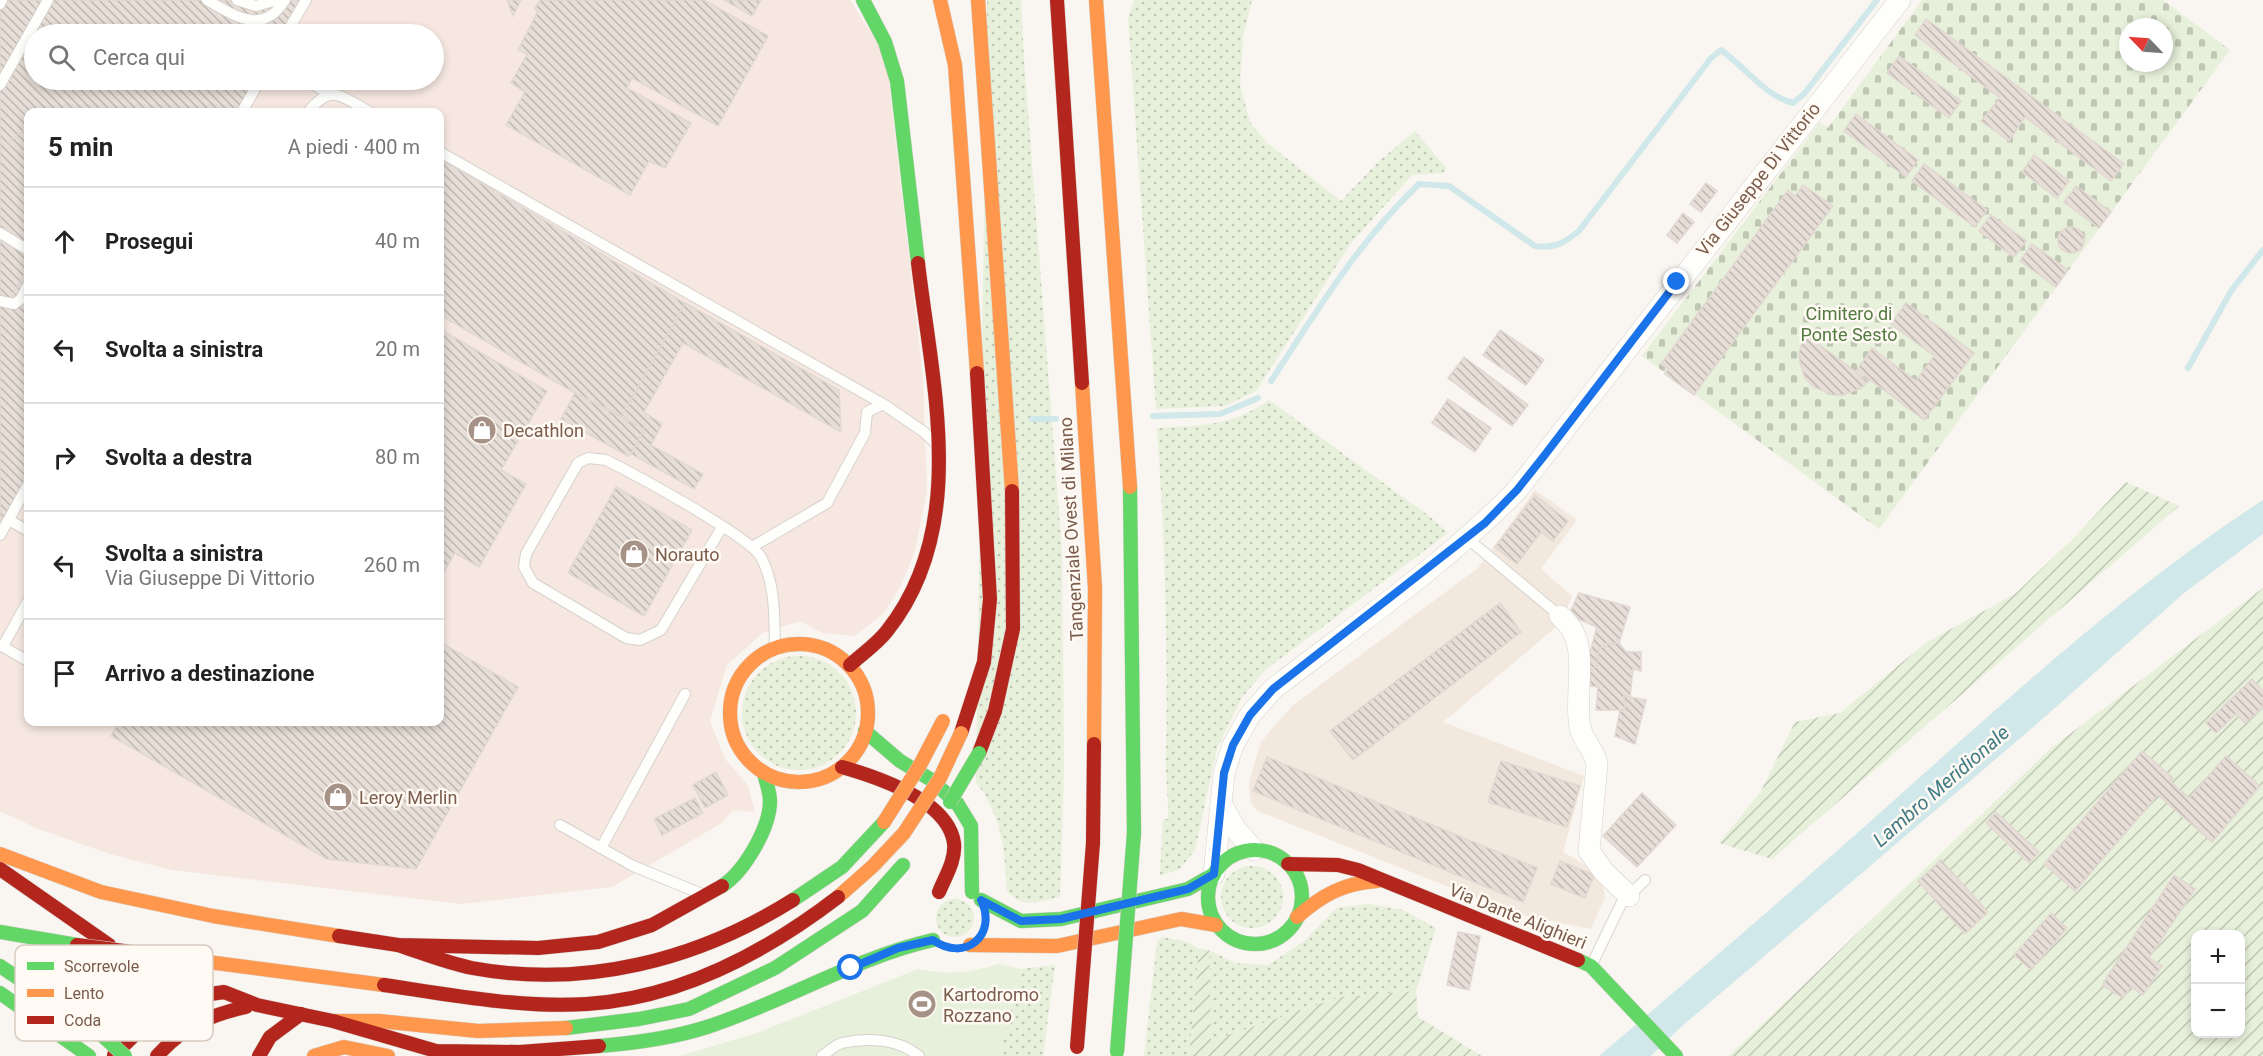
<!DOCTYPE html>
<html lang="it">
<meta charset="utf-8">
<style>
:root{--surface:#fff;--page:#f2f2f2;--text:#222;--muted:#767676;--line:#e0e0e0}
body{margin:0;font-family:Roboto,sans-serif;background:var(--page);color:var(--text)}
.controls{position:absolute;right:18px;bottom:18px;display:grid;overflow:hidden;border-radius:12px;box-shadow:0 3px 9px #0003}
.controls button{width:54px;height:54px;display:grid;place-items:center;padding:0;border:0;border-bottom:2px solid var(--line);background:var(--surface);color:var(--text);font:30px sans-serif}
.compass{position:absolute;left:2119px;top:18px;width:54px;height:54px;border-radius:50%;background:var(--surface);box-shadow:0 3px 9px #0003;rotate:295deg}
.stop{position:absolute;width:18px;height:18px;margin:-14px;border:4px solid #1a73e8;border-radius:50%;background:#fff}
.stop.end{background:#1a73e8;border-color:#fff;box-shadow:0 2px 6px #0008}
.list{margin:0;padding:0;list-style:none}
h2{display:flex;justify-content:space-between;align-items:center;height:78px;margin:0;padding:0 24px;font-size:26px}
h2 small{font-size:20px;font-weight:400;color:var(--muted)}
.list li{display:grid;grid-template-columns:39px 1fr auto;gap:18px;align-items:center;box-sizing:border-box;height:108px;padding:0 24px;border-top:2px solid var(--line)}
.list b{display:block;font-size:22px;white-space:nowrap}
.list p{margin:0;font-size:20px;white-space:nowrap;color:var(--muted)}
.list em{font-size:20px;font-style:normal;color:var(--muted)}
.icon{flex:none;width:33px;height:33px;fill:none;stroke:currentColor;stroke-width:2;stroke-linecap:round;stroke-linejoin:round}
.map{position:relative;flex:none;width:2263px;height:1056px;overflow:hidden}
.search{position:absolute;background:var(--surface);box-shadow:0 3px 9px #0003;left:24px;top:24px;width:420px;height:66px;display:flex;align-items:center;gap:15px;box-sizing:border-box;padding:0 21px;border-radius:33px;color:var(--muted);font-size:22px}
.panel{position:absolute;background:var(--surface);box-shadow:0 3px 9px #0003;left:24px;top:108px;width:420px;height:618px;border-radius:12px}
.map>svg:first-child{display:block}
.residential{fill:#f2e8de}
.commercial{fill:#f6e8e1;fill-rule:evenodd}
.grass{fill:url(#grass-dots)}
.cemetery{fill:url(#cemetery-stones);fill-rule:evenodd}
.garden{fill:url(#garden-furrows);fill-rule:evenodd}
.pitch{fill:#e7f0db}
.water{fill:#d0e8ea}
.lines{fill:none;stroke-linecap:round;stroke-linejoin:round}
.stream{stroke:#d0e8ea;stroke-width:6}
.building{fill:url(#building-back-hatch);stroke:#e2d8d2;stroke-width:1.5}
.lane-casing{stroke:#d7d1cb;stroke-width:12}
.street-casing{stroke:#d7d1cb;stroke-width:22}
.fast-casing{stroke:#d9d2cb;stroke-width:15}
.slow-casing{stroke:#d9d2cb;stroke-width:15}
.jam-casing{stroke:#d9d2cb;stroke-width:15}
.lane{stroke:#fefefd;stroke-width:10}
.street{stroke:#fefefd;stroke-width:21}
.fast{stroke:#63d668;stroke-width:14}
.slow{stroke:#ff974d;stroke-width:14}
.jam{stroke:#b3261e;stroke-width:14}
.fast-bridge-casing{stroke:#d9d2cb;stroke-width:15;stroke-linecap:butt}
.slow-bridge-casing{stroke:#d9d2cb;stroke-width:15;stroke-linecap:butt}
.jam-bridge-casing{stroke:#d9d2cb;stroke-width:15;stroke-linecap:butt}
.fast-bridge{stroke:#63d668;stroke-width:14}
.slow-bridge{stroke:#ff974d;stroke-width:14}
.jam-bridge{stroke:#b3261e;stroke-width:14}
.route{stroke:#1a73e8;stroke-width:8}
.labels{text-anchor:middle;dominant-baseline:central;stroke-width:5;stroke-linejoin:round;paint-order:stroke}
.street-label{font-size:18px;fill:#7a5c4d;stroke:#fffaf3}
.park-label{font-size:18px;fill:#537a41;stroke:#fffaf3}
.poi-label{font-size:18px;fill:#7a5c4d;stroke:#fffaf3;text-anchor:start}
.water-label{font-size:20px;font-style:italic;fill:#437c86;stroke:#fffaf3}
.key{fill:#fffaf3;stroke:#d7cbc1;stroke-width:1.5}
.key-label{font-size:16px;fill:#7a5c4d}
</style>
<div class="map">
<svg width="2263" height="1056" viewBox="0 0 2263 1056">
<defs>
<pattern id="grass-dots" width="8" height="8" patternUnits="userSpaceOnUse" patternTransform="scale(1.5)"><rect width="8" height="8" fill="#e7f0db"/><path d="M2 2h.1M6 6h.1" fill="none" stroke="#c0c6b4" stroke-width="1.8" stroke-linecap="round"/></pattern>
<pattern id="cemetery-stones" width="16" height="16" patternUnits="userSpaceOnUse" patternTransform="scale(1.5)"><rect width="16" height="16" fill="#e7f0db"/><path d="M2 7V4a2 2 0 0 1 4 0v3zM10 15v-3a2 2 0 0 1 4 0v3z" fill="#c0c6b4"/></pattern>
<pattern id="garden-furrows" width="10" height="10" patternUnits="userSpaceOnUse" patternTransform="scale(1.5)"><rect width="10" height="10" fill="#e7f0db"/><path d="M-1 1l2-2M0 10L10 0M9 11l2-2" fill="none" stroke="#c0c6b4"/></pattern>
<pattern id="building-back-hatch" width="6" height="6" patternUnits="userSpaceOnUse" patternTransform="scale(1.5)"><rect width="6" height="6" fill="#e6ded7"/><path d="M-1 5l2 2M0 0l6 6M5-1l2 2" fill="none" stroke="#bfb7b1"/></pattern>
</defs>
<rect width="100%" height="100%" fill="#f9f5f0"/>
<!-- residential -->
<polygon class="residential" points="1535,490 1577,520 1541,569 1572,596 1566,611 1568,617 1443,722 1584,776 1563,852 1592,869 1603,884 1605,897 1591,929 1517,914 1258,811 1251,803 1249,782 1261,742 1292,706 1478,568"/>
<!-- commercial -->
<path class="commercial" d="M0 0H850L886 57 923 378 927 490 915 551 901 585 884 613 855 636 822 633 800 621 763 633 727 665 710 721 725 759 748 785 755 812 733 810 722 823 612 887 461 904 172 870 110 854 38 829 0 811ZM34 34H434V80H34ZM28 112H440V722H28Z"/>
<!-- grass -->
<g class="grass">
<path d="M987 0H1021L1024 60 1062 552 1064 767 1060 897C1037 901 1024 910 1007 891 1005 850 1002 816 976 782Z"/>
<polygon points="1134,0 1252,0 1243,36 1240,85 1250,122 1267,143 1341,201 1378,162 1415,131 1447,169 1442,173 1412,175 1351,243 1256,391 1225,406 1156,409 1128,18"/>
<path d="M1269 400 1429 516 1448 533 1265 670 1241 699 1217 748 1195 850 1180 869 1160 876 1163 819H1168C1169 799 1165 777 1166 756 1168 646 1165 537 1157 428 1202 425 1231 427 1269 400Z"/>
<circle cx="799" cy="713" r="57"/>
<circle cx="1252" cy="897" r="31"/>
<circle cx="955" cy="918" r="19"/>
<polygon points="1369,904 1403,910 1436,928 1416,991 1340,997 1211,1041 1209,950 1235,963 1268,965 1303,942 1336,908"/>
<polygon points="1162,937 1188,942 1199,949 1189,1056 1144,1056 1157,942"/>
<polygon points="1055,965 1043,1056 999,1056 1021,969"/>
</g>
<!-- cemetery -->
<path class="cemetery" d="M1922 0H2163L2230 50 1879 529 1642 356 1820 122 1828 128ZM2128 27H2164V63H2128Z"/>
<!-- garden -->
<g class="garden">
<polygon points="2126,482 2179,506 1772,859 1719,843 1760,793 1795,722 1840,713 1927,642 2015,594 2074,538"/>
<path d="M2263 588V1056H1729L2050 749ZM2196 934H2240V1034H2196Z"/>
<polygon points="1199,949 1209,950 1211,1041 1340,997 1416,991 1418,1017 1482,1056 1189,1056"/>
</g>
<!-- pitch -->
<path class="pitch" d="M998 964 1021 969 999 1056H680L757 1033 918 969C948 975 970 973 998 964Z"/>
<!-- water -->
<path class="water" d="M2263 500V534L2184 593 2038 723 1681 1027 1651 1056H1599C1701 969 1802 883 1901 794 2017 691 2132 585 2263 500Z"/>
<g class="lines">
<!-- stream -->
<g class="stream">
<polyline points="2188,368 2231,291 2263,250"/>
<path d="M1271 381C1317 311 1358 242 1419 184L1449 186 1535 246C1554 249 1564 243 1579 231L1711 58 1721 50C1745 67 1765 96 1793 103L1804 94 1877 0"/>
<polyline points="1153,416 1220,414 1258,398"/>
<polyline points="1032,419 1056,419"/>
</g>
</g>
<!-- building -->
<g class="building">
<polygon points="0,0 301,0 283,34 34,34 34,80 259,80 241,112 28,112 28,476 0,525"/>
<polygon points="507,0 521,0 513,16"/>
<polygon points="540,0 704,0 768,36 718,126 632,78 627,88 691,123 665,168 649,161 630,195 506,125 525,92 511,83 527,54 518,50 537,13 535,8"/>
<polygon points="724,0 761,0 752,16"/>
<polygon points="1926,19 2124,164 2111,181 2025,117 2009,141 1981,121 2000,98 1915,35"/>
<polygon points="1899,56 1961,101 1949,118 1887,73"/>
<polygon points="1856,114 1918,160 1906,177 1844,131"/>
<polygon points="23,131 28,131 28,152 23,155 8,142"/>
<polygon points="2034,155 2069,181 2057,198 2022,172"/>
<polygon points="440,159 685,303 622,416 575,393 440,315"/>
<polygon points="1924,164 1987,210 1975,227 1912,181"/>
<polygon points="1706,183 1717,191 1701,212 1690,204"/>
<polygon points="1803,185 1833,206 1694,395 1665,374 1668,369 1661,364 1788,190 1795,196"/>
<polygon points="2076,186 2111,212 2099,228 2064,202"/>
<polygon points="1683,213 1694,222 1677,243 1667,235"/>
<polygon points="1991,215 2026,241 2014,257 1979,231"/>
<circle cx="2071" cy="240" r="13"/>
<polygon points="0,237 28,254 28,268 10,300 0,294"/>
<polygon points="2032,244 2068,270 2056,287 2020,261"/>
<polygon points="685,303 839,390 841,432 683,343 644,412 662,424 651,445 703,474 694,489 631,454 644,429 622,416"/>
<polygon points="1906,303 1974,353 1924,420 1857,370 1872,348 1916,381 1934,356 1891,324"/>
<polygon points="440,329 547,391 501,470 526,484 479,567 455,553 440,579"/>
<polygon points="1500,330 1544,360 1526,385 1483,355"/>
<polygon points="1805,334 1868,381 1861,388 1843,395 1833,395 1814,387 1805,378 1800,362 1799,352"/>
<polygon points="1464,357 1528,405 1512,426 1448,378"/>
<polygon points="575,393 644,429 631,454 628,456 561,419"/>
<polygon points="1448,399 1491,428 1475,452 1432,423"/>
<polygon points="616,487 692,530 644,616 568,573"/>
<polygon points="1535,495 1568,521 1553,541 1541,532 1517,564 1495,547"/>
<polygon points="1579,593 1630,607 1619,643 1606,644 1599,649 1597,666 1590,670 1586,667 1597,627 1569,615"/>
<polygon points="1500,603 1521,632 1353,760 1330,731"/>
<polygon points="440,642 518,687 416,869 327,859 111,736 119,722 440,722"/>
<polygon points="1619,643 1626,652 1641,652 1641,671 1633,669 1630,697 1624,696 1625,710 1596,710 1598,687 1590,686 1590,670 1597,666 1599,649 1606,644"/>
<polygon points="2252,679 2263,691 2263,707 2245,723 2236,714 2216,733 2206,723"/>
<polygon points="1624,696 1646,700 1635,744 1615,736 1620,711 1625,710"/>
<polygon points="2142,751 2173,778 2170,781 2189,798 2226,756 2260,786 2212,842 2158,795 2075,891 2044,864"/>
<polygon points="1267,757 1537,868 1523,902 1253,791"/>
<polygon points="1501,761 1580,786 1567,827 1488,802"/>
<polygon points="716,772 728,795 705,808 693,785"/>
<polygon points="1642,793 1676,825 1637,867 1603,836"/>
<polygon points="695,798 703,813 662,835 654,819"/>
<polygon points="1996,812 2039,852 2029,863 1986,823"/>
<polygon points="1941,860 1988,912 1965,934 1918,881"/>
<polygon points="1560,861 1594,875 1585,898 1551,884"/>
<polygon points="2174,875 2195,889 2149,958 2162,966 2143,995 2131,987 2123,998 2102,985"/>
<polygon points="2051,913 2067,928 2031,970 2014,955"/>
<polygon points="1458,932 1480,936 1469,990 1447,985"/>
</g>
<g class="lines">
<!-- lane casing -->
<g class="lane-casing">
<g id="lane">
<path d="M207 0C235 16 263 36 285 0"/>
<polyline points="237,0 256,6 277,0"/>
<polyline points="0,4 2,0"/>
<polyline points="286,34 306,0"/>
<polyline points="306,80 329,94"/>
<polyline points="0,85 48,0"/>
<polyline points="242,112 260,80"/>
<path d="M308 112C332 82 341 97 370 112"/>
<polyline points="440,152 883,404 924,432 933,441"/>
<polyline points="0,233 28,250"/>
<polyline points="0,301 14,304 21,299 28,285"/>
<polyline points="9,520 28,531"/>
<path d="M722 527 661 630 640 640 626 638 533 583 524 567 526 554 578 463 588 458 606 460C634 474 749 536 761 557 776 585 774 617 775 647"/>
<polyline points="0,535 28,485"/>
<polyline points="1467,538 1560,616"/>
<polyline points="752,547 827,503 865,433 867,412 883,404"/>
<polyline points="0,645 28,661"/>
<polyline points="3,646 28,601"/>
<polyline points="560,825 633,866 702,894"/>
<polyline points="601,848 685,694"/>
<polyline points="1591,966 1621,904 1645,880"/>
<path d="M822 1056C828 1052 835 1045 842 1043 868 1037 899 1039 919 1056"/>
</g>
</g>
<!-- street casing -->
<g class="street-casing">
<g id="street">
<path d="M1560 616C1593 642 1573 690 1580 727 1583 741 1594 749 1597 764L1589 851 1604 872 1629 896"/>
<polyline points="1223,807 1236,830 1254,850"/>
<path d="M1214 874 1224 773 1233 745 1250 715 1273 689C1356 625 1444 565 1517 490L1900 0"/>
</g>
</g>
<!-- fast casing -->
<g class="fast-casing">
<g id="fast">
<polyline points="863,0 885,42 897,81 918,263"/>
<polyline points="1130,487 1134,833"/>
<polyline points="865,731 900,761 930,779 957,803 971,826 972,892"/>
<circle cx="1255" cy="897" r="47"/>
<path d="M722 886C744 872 770 828 770 801 770 792 766 782 764 773"/>
<polyline points="793,900 842,867 884,822"/>
<polyline points="981,900 1021,921 1061,919 1188,889 1214,874"/>
<polyline points="0,932 77,945"/>
<polyline points="1578,960 1591,966 1676,1056"/>
<polyline points="0,966 96,1030"/>
<polyline points="0,993 89,1056"/>
<polyline points="566,1028 639,1019 689,1009 775,968 862,911 903,865"/>
<path d="M599 1046C635 1043 673 1038 707 1027 784 1002 854 958 933 940"/>
</g>
</g>
<!-- slow casing -->
<g class="slow-casing">
<g id="slow">
<polyline points="940,0 955,65 977,373"/>
<polyline points="978,0 1012,491"/>
<polyline points="1096,0 1130,487"/>
<polyline points="1082,383 1095,588 1094,744"/>
<circle cx="799" cy="713" r="69"/>
<polyline points="0,854 101,892 213,916 339,936"/>
<polyline points="838,897 873,866 904,833"/>
<path d="M1297 917C1322 895 1344 883 1377 881"/>
<polyline points="970,945 1057,946 1181,919 1216,925"/>
<polyline points="147,954 384,985"/>
<polyline points="333,1021 379,1021 478,1031 566,1028"/>
<polyline points="314,1056 344,1047 388,1056"/>
</g>
</g>
<!-- jam casing -->
<g class="jam-casing">
<g id="jam">
<polyline points="1057,0 1082,383"/>
<path d="M850 665C862 654 877 644 887 631 970 527 932 384 918 263"/>
<polyline points="961,733 984,662 990,599 977,373"/>
<polyline points="979,753 995,711 1013,629 1012,491"/>
<path d="M842 767C877 777 948 800 954 843 956 860 945 877 939 892"/>
<polyline points="1093,843 1094,744"/>
<polyline points="1288,864 1338,865 1358,870 1578,960"/>
<polyline points="0,869 109,945 126,971 129,1006 115,1051"/>
<polyline points="339,936 398,945 538,948 598,942 652,925 722,886"/>
<path d="M398 945C422 953 447 963 472 968 585 989 697 960 793 900"/>
<path d="M384 985C451 995 519 1008 587 1004 681 998 765 953 838 897"/>
<polyline points="114,1055 158,1012 184,998 224,992 257,1005 333,1021 436,1051 520,1052 599,1046"/>
<path d="M157 1056C183 1027 209 1015 246 1007"/>
<polyline points="259,1056 270,1037 301,1014"/>
</g>
</g>
<!-- lane -->
<use href="#lane" class="lane"/>
<!-- street -->
<use href="#street" class="street"/>
<!-- fast -->
<use href="#fast" class="fast"/>
<!-- slow -->
<use href="#slow" class="slow"/>
<!-- jam -->
<use href="#jam" class="jam"/>
<!-- fast-bridge casing -->
<g class="fast-bridge-casing">
<g id="fast-bridge">
<polyline points="950,802 979,753"/>
<polyline points="96,1030 125,1056"/>
<polyline points="1117,1052 1134,833"/>
</g>
</g>
<!-- slow-bridge casing -->
<g class="slow-bridge-casing">
<g id="slow-bridge">
<polyline points="884,822 920,765 943,721"/>
<polyline points="904,833 940,778 961,733"/>
</g>
</g>
<!-- jam-bridge casing -->
<g class="jam-bridge-casing">
<g id="jam-bridge">
<polyline points="77,945 147,954"/>
<polyline points="1077,1047 1093,843"/>
</g>
</g>
<!-- fast-bridge -->
<use href="#fast-bridge" class="fast-bridge"/>
<!-- slow-bridge -->
<use href="#slow-bridge" class="slow-bridge"/>
<!-- jam-bridge -->
<use href="#jam-bridge" class="jam-bridge"/>
</g>
<g class="lines">
<!-- route -->
<path class="route" d="M851 968 898 948 933 940C965 963 998 935 981 900L1021 921 1061 919 1188 889 1214 874 1224 773 1233 745 1250 715 1273 689 1485 523 1517 490 1544 456 1677 282"/>
</g>
<!-- icons -->
<defs>
<g id="shop-disc" transform="scale(1.5)"><circle r="9.5" fill="#a69286" stroke="#fffaf3"/><path d="M-5-2.5h2.3a2.7 3.5 0 0 1 5.4 0H5L5.5 6h-11ZM-1.5-2.5h3a1.5 2.3 0 0 0-3 0Z" fill="#fff"/></g>
<g id="stadium-disc" transform="scale(1.5)"><circle r="9.5" fill="#a69286" stroke="#fffaf3"/><path d="M0-5a6.5 5 0 1 0 0 10a6.5 5 0 1 0 0-10ZM-3.5-1.8h7v3.6h-7Z" fill="#fff"/></g>
</defs>
<g fill-rule="evenodd">
<use href="#shop-disc" x="482" y="430"/>
<use href="#shop-disc" x="634" y="554"/>
<use href="#shop-disc" x="338" y="797"/>
<use href="#stadium-disc" x="922" y="1004"/>
</g>
<g class="labels">
<!-- street labels -->
<g class="street-label">
<text transform="translate(1758 179) rotate(-52)">Via Giuseppe Di Vittorio</text>
<text transform="translate(1071 529) rotate(-93)">Tangenziale Ovest di Milano</text>
<text transform="translate(1518 916) rotate(22)">Via Dante Alighieri</text>
</g>
<!-- park labels -->
<g class="park-label">
<text x="1849" y="313">Cimitero di<tspan x="1849" dy="21">Ponte Sesto</tspan></text>
</g>
<!-- poi labels -->
<g class="poi-label">
<text x="503" y="430">Decathlon</text>
<text x="655" y="554">Norauto</text>
<text x="359" y="797">Leroy Merlin</text>
<text x="943" y="994">Kartodromo<tspan x="943" dy="21">Rozzano</tspan></text>
</g>
<!-- water labels -->
<g class="water-label">
<text transform="translate(1941 786) rotate(-41)">Lambro Meridionale</text>
</g>
</g>
<!-- legend -->
<rect x="15" y="945" width="198" height="96" rx="9" class="key"/>
<rect x="27" y="962" width="27" height="8" fill="#63d668"/>
<rect x="27" y="989" width="27" height="8" fill="#ff974d"/>
<rect x="27" y="1016" width="27" height="8" fill="#b3261e"/>
<g class="key-label">
<text x="64" y="972">Scorrevole</text>
<text x="64" y="999">Lento</text>
<text x="64" y="1026">Coda</text>
</g>
</svg>
<div class="controls">
<button>+</button>
<button>−</button>
</div>
<svg class="compass" viewBox="-18 -18 36 36"><path d="M0-13l5 13h-10z" fill="#e53935"/><path d="M0 13l5-13h-10z" fill="#767676"/></svg>
<div class="stop" style="left:851px;top:968px"></div>
<div class="stop end" style="left:1677px;top:282px"></div>
<div class="search"><svg class="icon" aria-label="search" viewBox="0 0 24 24"><circle cx="10" cy="10" r="6"/><path d="M15 15l6 6"/></svg>Cerca qui</div>
<section class="panel">
<h2>5 min<small>A piedi · 400 m</small></h2>
<ul class="list">
<li><svg class="icon" aria-label="ahead" viewBox="0 0 24 24"><path d="M12 20V5M6 11l6-6 6 6"/></svg><div><b>Prosegui</b></div><em>40 m</em></li>
<li><svg class="icon" aria-label="left" viewBox="0 0 24 24"><path d="M17 20v-9H6M10 6l-5 5 5 5"/></svg><div><b>Svolta a sinistra</b></div><em>20 m</em></li>
<li><svg class="icon" aria-label="right" viewBox="0 0 24 24"><path d="M7 20v-9h11M14 6l5 5-5 5"/></svg><div><b>Svolta a destra</b></div><em>80 m</em></li>
<li><svg class="icon" aria-label="left" viewBox="0 0 24 24"><path d="M17 20v-9H6M10 6l-5 5 5 5"/></svg><div><b>Svolta a sinistra</b><p>Via Giuseppe Di Vittorio</p></div><em>260 m</em></li>
<li><svg class="icon" aria-label="arrive" viewBox="0 0 24 24"><path d="M6 21V4h12l-3 4 3 4H6"/></svg><div><b>Arrivo a destinazione</b></div></li>
</ul>
</section>
</div>
